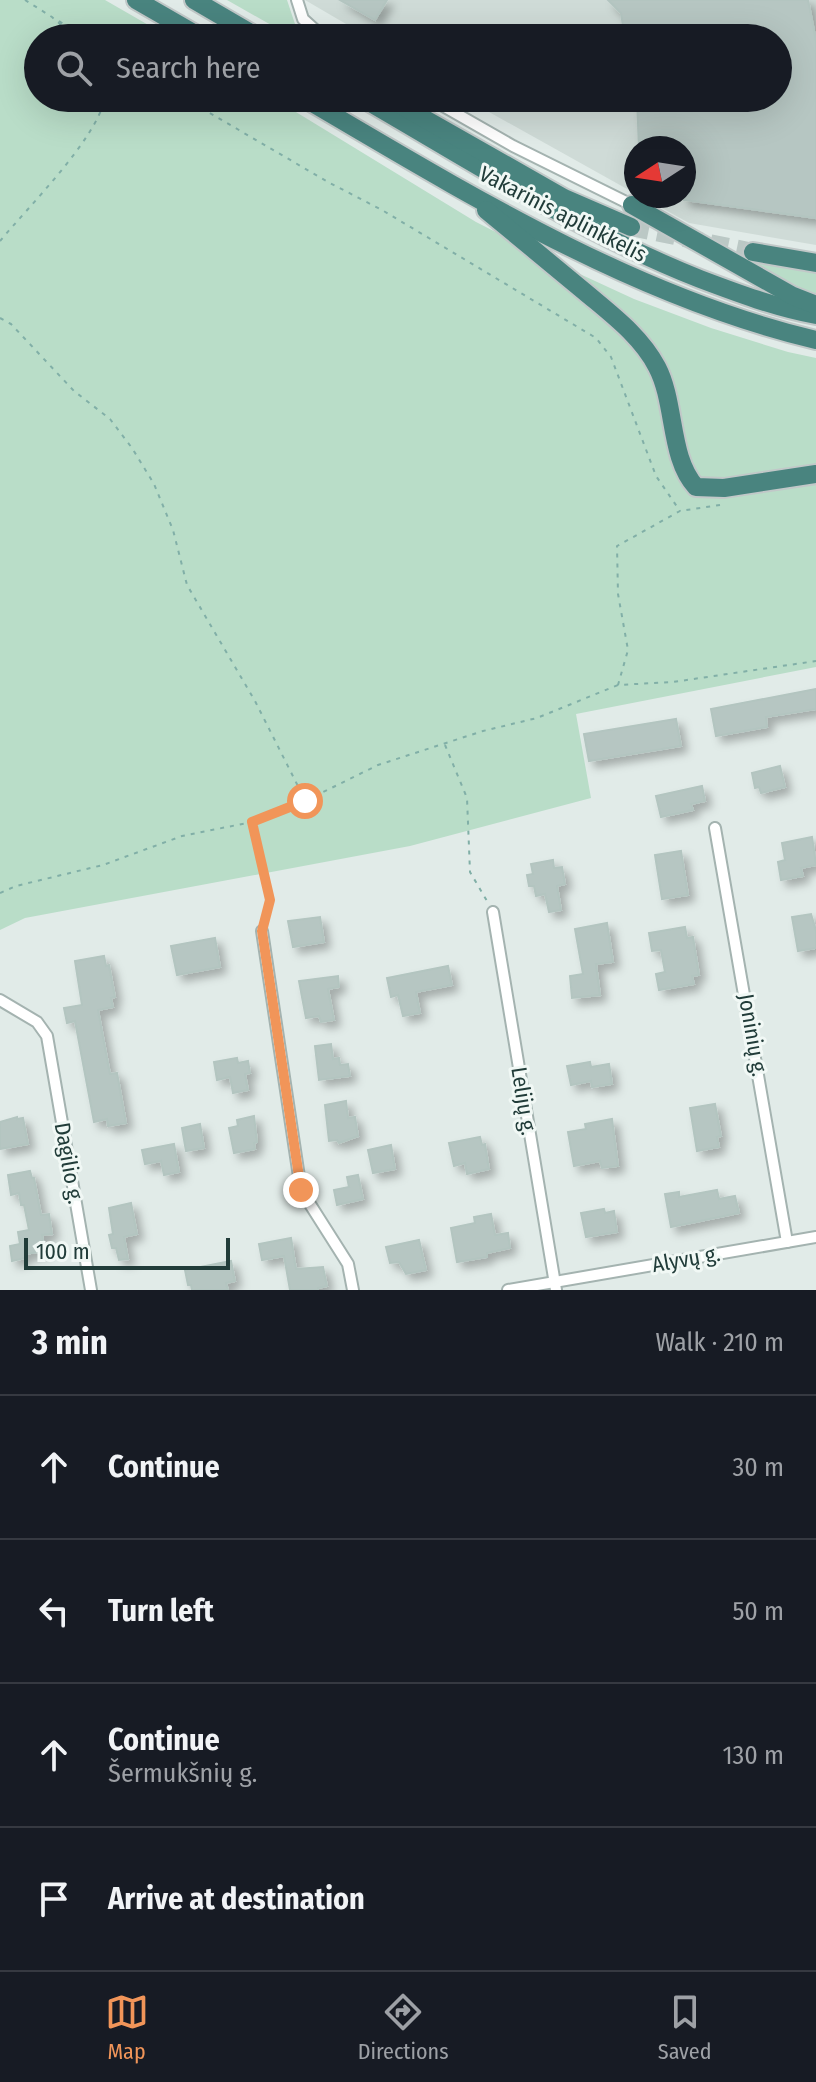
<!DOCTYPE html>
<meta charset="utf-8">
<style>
:root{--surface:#171b24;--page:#20242c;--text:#f1f3f6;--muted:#9ea1a6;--line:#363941;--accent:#f19559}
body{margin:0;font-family:"Fira Sans Condensed",sans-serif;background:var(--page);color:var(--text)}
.compass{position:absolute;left:624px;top:136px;width:72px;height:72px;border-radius:50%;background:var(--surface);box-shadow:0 8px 32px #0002;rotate:258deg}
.scale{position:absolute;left:24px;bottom:20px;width:206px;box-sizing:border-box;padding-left:8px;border:4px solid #213c39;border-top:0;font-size:22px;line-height:28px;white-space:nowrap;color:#213c39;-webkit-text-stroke:6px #f1f8f5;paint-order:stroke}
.stop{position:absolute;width:24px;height:24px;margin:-18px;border:6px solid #f19559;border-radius:50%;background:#fff}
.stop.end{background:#f19559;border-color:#fff;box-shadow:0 2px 8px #0008}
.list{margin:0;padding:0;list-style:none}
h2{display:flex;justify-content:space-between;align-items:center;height:104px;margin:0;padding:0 32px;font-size:34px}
h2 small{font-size:26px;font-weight:400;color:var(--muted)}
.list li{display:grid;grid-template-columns:52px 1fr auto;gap:24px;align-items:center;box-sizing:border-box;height:144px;padding:0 32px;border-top:2px solid var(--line)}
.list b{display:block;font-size:30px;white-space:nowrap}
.list p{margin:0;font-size:26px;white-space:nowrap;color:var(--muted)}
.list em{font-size:26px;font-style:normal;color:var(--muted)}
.icon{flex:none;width:44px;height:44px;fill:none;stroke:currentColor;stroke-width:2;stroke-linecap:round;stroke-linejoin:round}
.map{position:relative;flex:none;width:816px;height:1290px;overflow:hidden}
.search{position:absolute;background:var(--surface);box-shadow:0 8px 32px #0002;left:24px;right:24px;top:24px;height:88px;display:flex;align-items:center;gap:20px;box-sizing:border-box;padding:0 28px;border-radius:44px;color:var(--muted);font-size:30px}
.sheet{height:680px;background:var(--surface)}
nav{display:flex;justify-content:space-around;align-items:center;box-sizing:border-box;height:112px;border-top:2px solid var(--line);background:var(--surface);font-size:22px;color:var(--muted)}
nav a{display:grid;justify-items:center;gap:4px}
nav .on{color:var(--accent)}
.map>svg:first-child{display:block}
.built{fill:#cfdbd7}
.green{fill:#b9ddc8}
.building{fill:#b6c6c2;stroke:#b3c5c0;stroke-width:2;filter:url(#shadow)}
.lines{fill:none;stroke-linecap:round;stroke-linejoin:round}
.trunk-tunnel{stroke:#bbc8c5;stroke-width:18;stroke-dasharray:18 9;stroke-linecap:butt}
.minor-casing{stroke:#a4b3b0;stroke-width:14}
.trunk-casing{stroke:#c1c8c8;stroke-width:22}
.path{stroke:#81afa7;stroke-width:2;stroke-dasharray:4 6;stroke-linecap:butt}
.minor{stroke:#fff;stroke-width:10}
.trunk{stroke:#49847f;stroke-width:18}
.route{stroke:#f19559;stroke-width:10}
.labels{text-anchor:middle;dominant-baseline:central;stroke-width:6;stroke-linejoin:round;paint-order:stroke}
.street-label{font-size:22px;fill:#213c39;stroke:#f1f8f5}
</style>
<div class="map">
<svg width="816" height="1290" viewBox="0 0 816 1290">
<defs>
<filter id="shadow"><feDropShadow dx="6" dy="6" stdDeviation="4" flood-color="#0004"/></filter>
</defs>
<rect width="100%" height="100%" fill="#e1ebe8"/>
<!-- built -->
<polygon class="built" points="305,0 816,0 816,245 689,223 640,196 684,196 684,148 636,148 636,194 464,98 778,98 778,38 370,38"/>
<!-- green -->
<g class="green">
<polygon points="0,0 105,0 171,38 38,38 38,98 273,98 476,222 569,269 634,299 711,328 788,352 816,358 816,667 576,714 591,798 410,846 25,918 0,930"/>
<polygon points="227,0 287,0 295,24 311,38 294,38"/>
<polygon points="752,262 816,272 816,296"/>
</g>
<!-- building -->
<g class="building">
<polygon points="340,0 387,0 375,20"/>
<polygon points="608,0 808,0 816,41 816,218 684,200 684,148 639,148 637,98 778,98 778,38 625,38 621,13"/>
<polygon points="816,689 816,709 766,717 767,727 716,736 711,709"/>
<polygon points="676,719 681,746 589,761 584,734"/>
<polygon points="780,766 785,787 761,793 759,787 755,788 752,773"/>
<polygon points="702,786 705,801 691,804 693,810 661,817 656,796"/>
<polygon points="812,837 816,865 801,868 803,876 781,880 778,862 785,860 782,843"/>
<polygon points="681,851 688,895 662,899 655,855"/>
<polygon points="553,860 554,868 562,867 565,884 557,886 561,910 549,912 545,894 536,896 534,886 529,886 527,875 533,874 531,864"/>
<polygon points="811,914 816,931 816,948 798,951 792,917"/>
<polygon points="320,917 324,942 293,947 288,921"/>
<polygon points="607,923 613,962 596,964 600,995 572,998 570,976 583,974 575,929"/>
<polygon points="685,927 687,938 693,937 699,975 692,976 694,984 659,990 656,974 665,972 661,950 652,951 649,933"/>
<polygon points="215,938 220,967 177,975 171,946"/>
<polygon points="104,956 106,966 109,965 115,997 111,998 113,1007 98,1010 110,1074 117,1073 126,1123 108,1126 107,1119 94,1122 75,1021 67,1023 64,1008 82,1005 75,961"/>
<polygon points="448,966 452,985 416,992 420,1013 403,1016 398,995 391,997 387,978"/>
<polygon points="338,976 339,987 328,989 334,1020 321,1022 319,1016 306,1018 299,981"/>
<polygon points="331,1044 333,1059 339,1058 340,1065 348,1064 350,1076 319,1080 315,1046"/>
<polygon points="237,1058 238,1063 248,1061 250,1073 245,1074 248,1090 233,1093 230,1077 217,1080 214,1062"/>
<polygon points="590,1062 591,1067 609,1064 612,1084 592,1087 591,1081 571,1085 567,1066"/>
<polygon points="346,1101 348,1118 355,1117 358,1136 339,1143 337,1140 329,1141 325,1105"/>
<polygon points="715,1104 721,1136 717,1137 719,1147 697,1151 690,1108"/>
<polygon points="254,1116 257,1142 254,1143 255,1149 234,1153 229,1128 238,1126 237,1120"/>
<polygon points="17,1117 17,1119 23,1118 28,1144 0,1149 0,1122"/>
<polygon points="612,1119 618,1166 602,1168 600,1161 574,1166 568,1132 586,1129 585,1124"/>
<polygon points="200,1124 204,1148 186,1151 182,1128"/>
<polygon points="480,1137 482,1145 485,1144 489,1169 467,1174 465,1163 454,1166 449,1143"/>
<polygon points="174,1144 179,1172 164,1175 161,1161 145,1164 142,1150"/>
<polygon points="391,1145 395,1169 373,1173 368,1150"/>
<polygon points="30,1171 32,1178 34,1178 41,1215 49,1214 52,1234 42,1235 45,1251 25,1254 25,1258 12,1261 10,1246 20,1244 18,1232 29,1230 24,1205 21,1205 19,1193 11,1195 8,1175"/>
<polygon points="358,1175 363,1199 337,1205 334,1190 349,1187 347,1177"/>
<polygon points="717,1190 719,1199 735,1196 739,1213 671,1227 665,1194 679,1192 679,1197"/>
<polygon points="131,1203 137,1234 124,1237 128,1259 119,1260 116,1248 112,1248 109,1235 113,1234 109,1208"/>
<polygon points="604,1209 605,1213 614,1211 617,1232 586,1237 581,1213"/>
<polygon points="491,1214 495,1235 508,1233 510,1248 487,1253 487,1257 457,1262 451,1228 475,1223 474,1217"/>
<polygon points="291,1238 296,1269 323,1267 327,1286 318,1288 318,1290 290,1290 284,1256 262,1260 259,1244"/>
<polygon points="419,1240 426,1270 406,1274 399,1262 390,1263 386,1247"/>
<polygon points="231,1261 235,1281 226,1283 228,1290 192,1290 191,1285 188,1285 185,1270"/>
</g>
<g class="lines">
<!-- trunk-tunnel -->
<polyline class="trunk-tunnel" points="631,227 753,252"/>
<!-- minor casing -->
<g class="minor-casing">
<g id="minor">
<polyline points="297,0 303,19 324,38"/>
<polyline points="429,98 513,146 632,205"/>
<polyline points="715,828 787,1242"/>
<polyline points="493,912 556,1290"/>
<polyline points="262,931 301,1190 348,1264 353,1290"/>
<polyline points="0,1000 37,1022 47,1036 91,1290"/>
<polyline points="508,1290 816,1237"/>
</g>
</g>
<!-- trunk casing -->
<g class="trunk-casing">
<g id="trunk">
<polyline points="136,0 202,38"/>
<polyline points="194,0 259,38"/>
<path d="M304 98C464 192 634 297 816 340"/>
<path d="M362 98C473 162 581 232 700 279 737 293 777 308 816 315"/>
<polyline points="388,98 564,198 631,227"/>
<polyline points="632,205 793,296 816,305"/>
<path d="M486 210C519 237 552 265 585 292 611 314 641 336 657 367 676 403 669 458 696 487L724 488 816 474"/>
<polyline points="753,252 816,263"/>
</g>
</g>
<!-- path -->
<g class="path">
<polyline points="25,0 52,17 76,38"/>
<polyline points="59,21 84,38"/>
<polyline points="184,98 328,182 382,210 596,338 611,357 656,476 680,511"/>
<path d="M0 241C29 206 96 140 105 98"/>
<polyline points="0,318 11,324 74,391 110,419 132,448 154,484 173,530 187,585 255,701 305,800"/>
<polyline points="720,505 680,511 617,546 618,594 628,650 618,685 673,682 816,661"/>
<polyline points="445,745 467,798 470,872 487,901"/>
<polyline points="252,823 270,900 266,918"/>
<polyline points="0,893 16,886 103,865 182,836 252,822 305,801 378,765 483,731 537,718 618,685"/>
</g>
<!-- minor -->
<use href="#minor" class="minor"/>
<!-- trunk -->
<use href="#trunk" class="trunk"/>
</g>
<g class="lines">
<!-- route -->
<polyline class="route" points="301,1190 262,931 270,900 252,822 305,801"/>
</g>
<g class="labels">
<!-- street labels -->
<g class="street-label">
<text transform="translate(563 214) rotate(27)">Vakarinis aplinkkelis</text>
<text transform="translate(753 1035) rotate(80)">Joninių g.</text>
<text transform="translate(524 1101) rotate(81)">Lelijų g.</text>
<text transform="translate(69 1163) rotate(80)">Dagilio g.</text>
<text transform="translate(686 1259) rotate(-10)">Alyvų g.</text>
</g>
</g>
</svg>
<svg class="compass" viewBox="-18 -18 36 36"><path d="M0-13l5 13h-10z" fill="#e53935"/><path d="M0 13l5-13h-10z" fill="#9ea1a6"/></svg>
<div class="scale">100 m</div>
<div class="stop" style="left:305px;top:801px"></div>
<div class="stop end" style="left:301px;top:1190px"></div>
<div class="search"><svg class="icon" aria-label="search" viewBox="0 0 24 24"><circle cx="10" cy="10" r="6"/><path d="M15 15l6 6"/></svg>Search here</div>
</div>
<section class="sheet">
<h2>3 min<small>Walk · 210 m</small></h2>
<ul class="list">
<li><svg class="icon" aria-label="ahead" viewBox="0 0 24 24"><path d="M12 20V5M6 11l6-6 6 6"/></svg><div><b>Continue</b></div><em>30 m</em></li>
<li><svg class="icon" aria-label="left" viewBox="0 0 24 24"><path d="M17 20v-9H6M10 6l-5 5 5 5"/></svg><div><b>Turn left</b></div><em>50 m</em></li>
<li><svg class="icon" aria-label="ahead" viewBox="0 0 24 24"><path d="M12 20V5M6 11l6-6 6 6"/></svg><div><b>Continue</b><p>Šermukšnių g.</p></div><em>130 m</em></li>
<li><svg class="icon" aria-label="arrive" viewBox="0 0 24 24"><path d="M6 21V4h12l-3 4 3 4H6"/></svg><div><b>Arrive at destination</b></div></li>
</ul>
</section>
<nav>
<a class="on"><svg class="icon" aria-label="map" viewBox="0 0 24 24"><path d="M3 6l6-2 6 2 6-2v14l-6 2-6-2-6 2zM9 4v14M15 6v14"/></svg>Map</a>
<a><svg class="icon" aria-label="directions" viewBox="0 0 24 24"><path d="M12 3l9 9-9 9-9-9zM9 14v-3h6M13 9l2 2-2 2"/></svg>Directions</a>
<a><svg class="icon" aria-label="saved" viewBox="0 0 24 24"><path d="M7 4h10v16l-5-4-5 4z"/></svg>Saved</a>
</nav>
